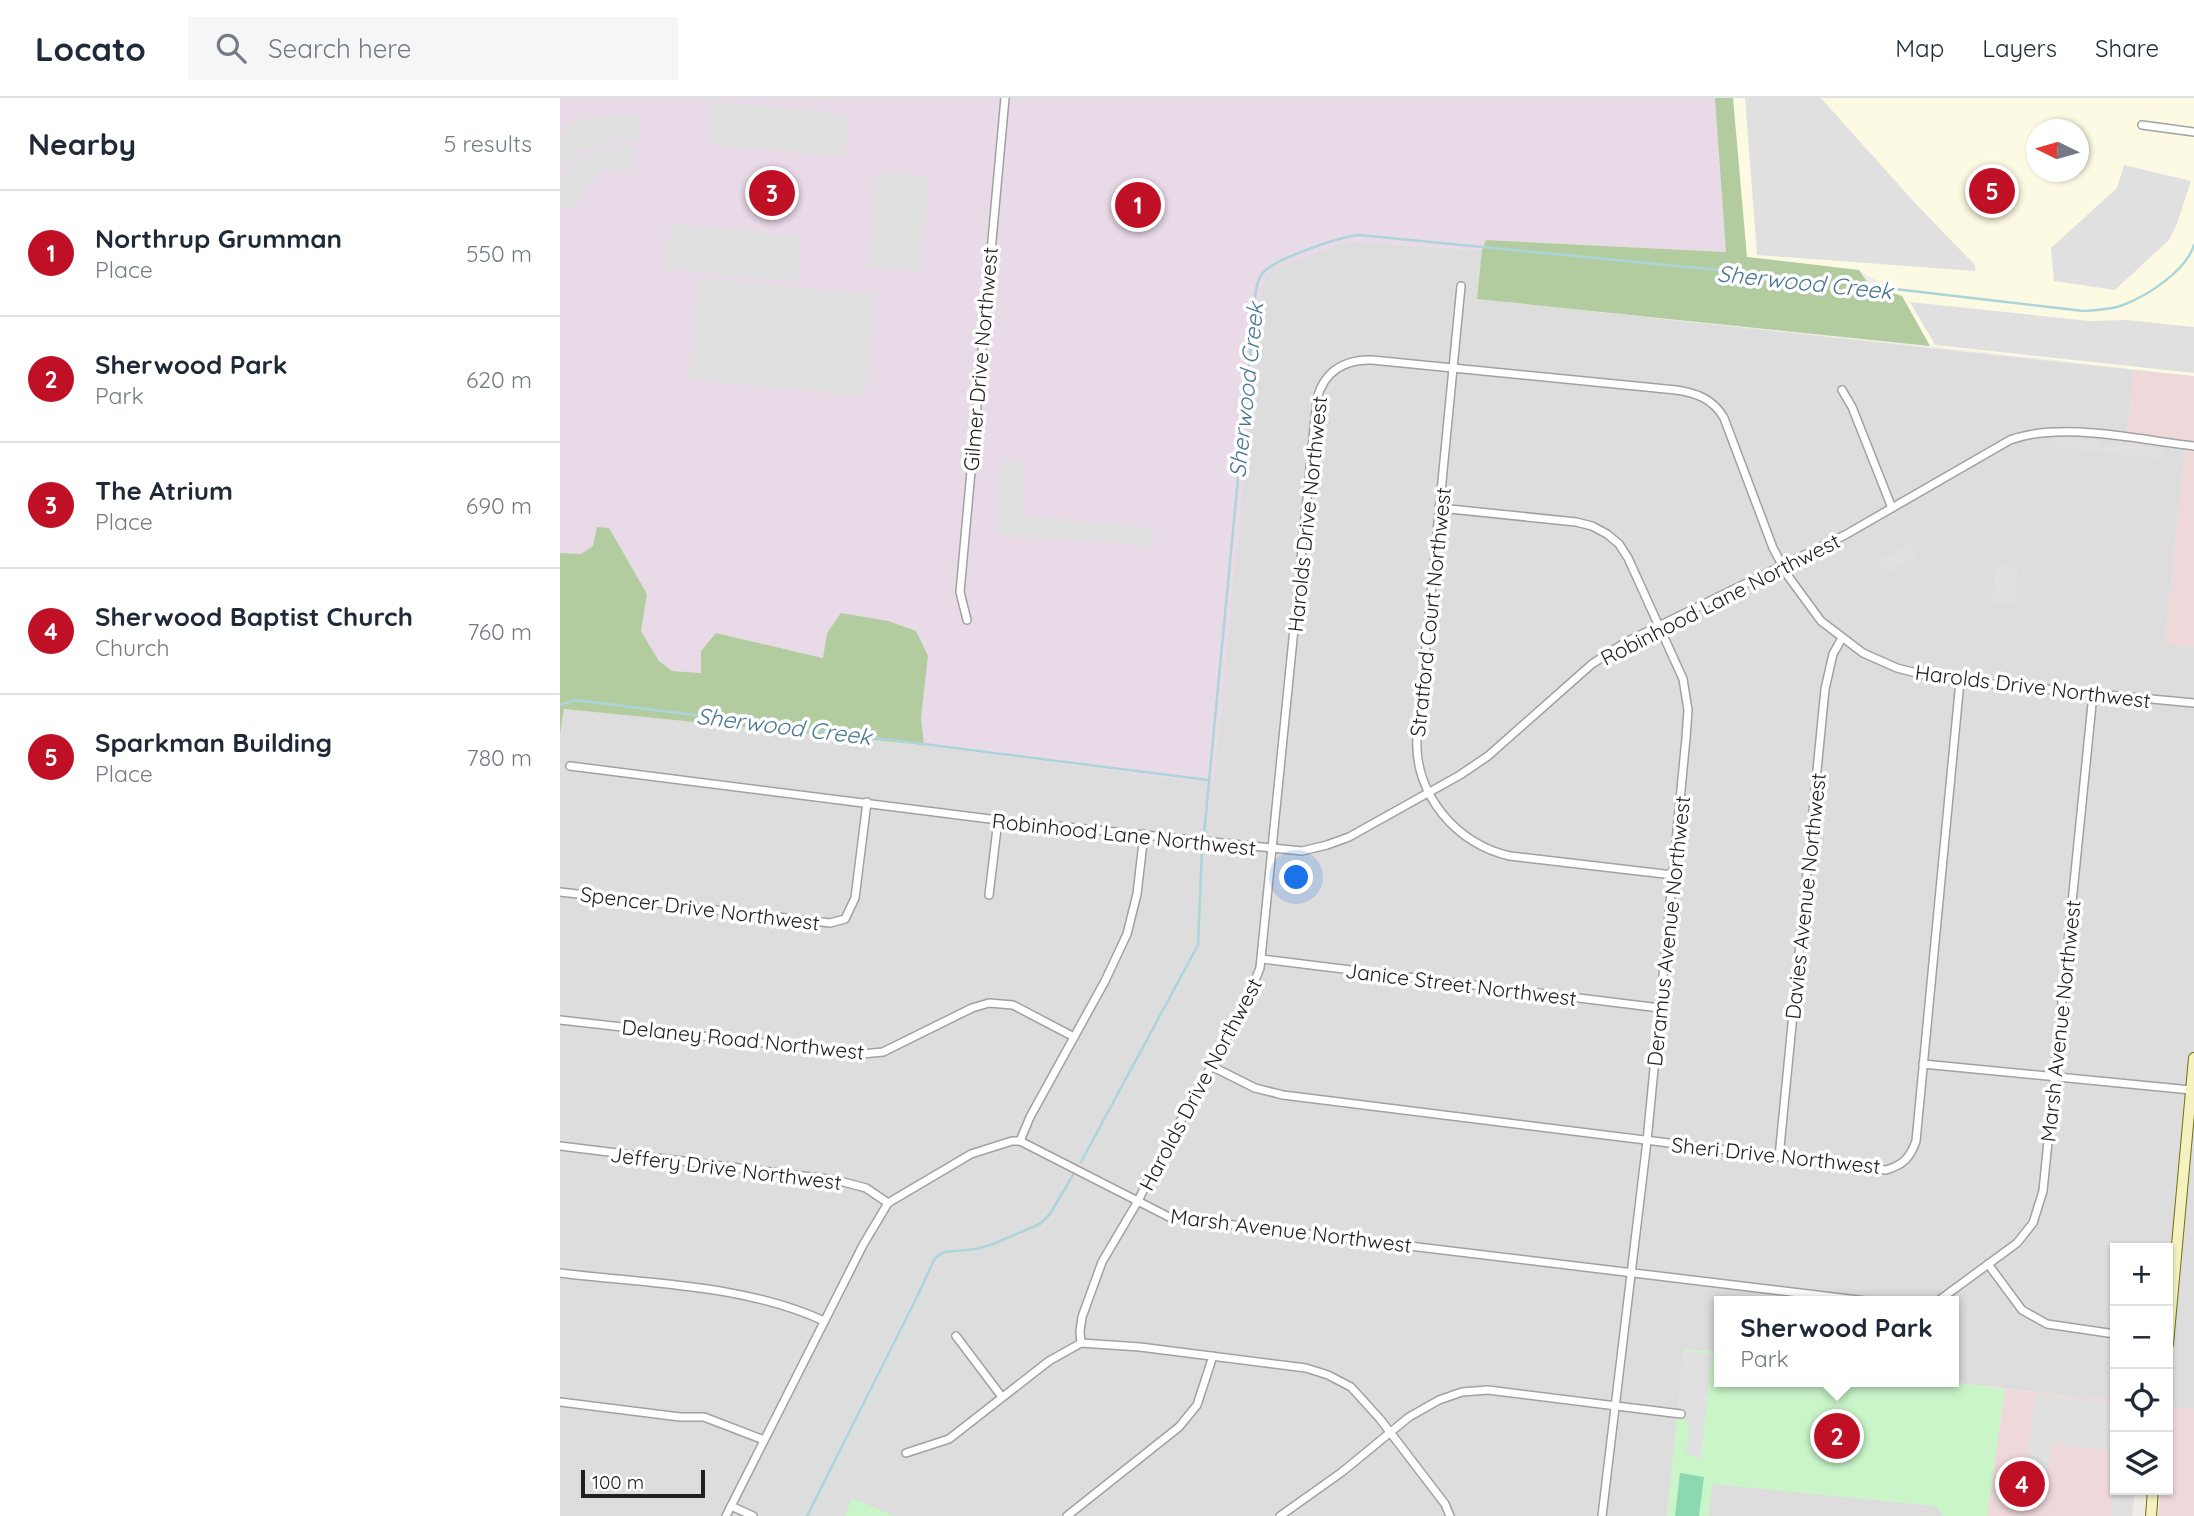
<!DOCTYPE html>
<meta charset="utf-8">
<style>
:root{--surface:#fff;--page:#f6f6f7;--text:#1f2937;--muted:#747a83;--line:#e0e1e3;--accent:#c01026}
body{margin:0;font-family:Quicksand,sans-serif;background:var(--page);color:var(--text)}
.controls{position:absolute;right:21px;bottom:21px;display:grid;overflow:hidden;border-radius:0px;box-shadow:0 2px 5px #0004}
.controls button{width:63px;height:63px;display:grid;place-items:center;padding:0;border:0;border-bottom:2px solid var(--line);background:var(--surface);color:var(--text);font:35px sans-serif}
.compass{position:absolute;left:1466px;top:21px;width:63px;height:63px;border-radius:50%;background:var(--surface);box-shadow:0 2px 5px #0004;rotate:275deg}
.scale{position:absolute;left:21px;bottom:18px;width:124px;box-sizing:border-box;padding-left:7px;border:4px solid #202020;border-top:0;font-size:19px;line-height:24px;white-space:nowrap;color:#202020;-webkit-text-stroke:5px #fff;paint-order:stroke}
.you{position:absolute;left:737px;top:780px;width:24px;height:24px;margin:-18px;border:5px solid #fff;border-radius:50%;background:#1a73e8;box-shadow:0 0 0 10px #1a73e833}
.badge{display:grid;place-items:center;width:46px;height:46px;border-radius:50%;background:var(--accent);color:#fff;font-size:23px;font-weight:700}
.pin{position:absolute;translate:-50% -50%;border:4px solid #fff;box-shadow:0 2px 7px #0006}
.popup{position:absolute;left:1154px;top:1198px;width:245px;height:91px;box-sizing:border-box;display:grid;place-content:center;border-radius:0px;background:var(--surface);filter:drop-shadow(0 2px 5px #0005);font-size:23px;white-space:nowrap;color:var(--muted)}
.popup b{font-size:26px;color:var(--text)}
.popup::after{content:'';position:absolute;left:50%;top:100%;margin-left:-14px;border:14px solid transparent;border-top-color:var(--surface)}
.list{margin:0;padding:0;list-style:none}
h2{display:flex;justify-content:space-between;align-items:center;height:91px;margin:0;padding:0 28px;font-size:30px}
h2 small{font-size:23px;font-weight:400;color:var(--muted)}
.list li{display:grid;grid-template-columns:46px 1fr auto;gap:21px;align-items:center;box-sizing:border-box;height:126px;padding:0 28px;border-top:2px solid var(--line)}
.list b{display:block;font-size:26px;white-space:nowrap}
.list p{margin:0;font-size:23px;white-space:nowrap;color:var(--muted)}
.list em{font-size:23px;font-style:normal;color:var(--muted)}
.icon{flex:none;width:38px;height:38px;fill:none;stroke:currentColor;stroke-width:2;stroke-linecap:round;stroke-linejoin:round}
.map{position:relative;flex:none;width:1634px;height:1418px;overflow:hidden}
header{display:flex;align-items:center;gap:42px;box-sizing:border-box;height:98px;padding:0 35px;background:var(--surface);border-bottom:2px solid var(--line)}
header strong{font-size:33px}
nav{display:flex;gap:38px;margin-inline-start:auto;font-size:24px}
.search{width:490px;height:63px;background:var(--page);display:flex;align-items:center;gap:18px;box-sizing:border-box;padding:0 24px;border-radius:0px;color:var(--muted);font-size:26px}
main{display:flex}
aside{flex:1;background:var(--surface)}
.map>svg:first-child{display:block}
.residential{fill:#dedddd}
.commercial{fill:#efd8da}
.industrial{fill:#e8dae7}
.education{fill:#fdfae3;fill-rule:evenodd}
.forest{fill:#b2cc9f}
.park{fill:#caf5c9}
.pitch{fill:#8cd8b1}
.parking{fill:#e0e0e0}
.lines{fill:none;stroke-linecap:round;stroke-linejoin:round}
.stream{stroke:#abd5da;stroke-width:2.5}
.minor-casing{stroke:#a1a1a1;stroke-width:10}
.secondary-casing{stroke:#706f0e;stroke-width:12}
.minor{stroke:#fff;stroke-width:7}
.secondary{stroke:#f5f1c0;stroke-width:10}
.labels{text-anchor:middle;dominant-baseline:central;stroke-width:7;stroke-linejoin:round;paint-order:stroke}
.street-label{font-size:21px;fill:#202020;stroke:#fff}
.water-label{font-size:23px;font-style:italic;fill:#497792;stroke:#fff}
</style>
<header>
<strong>Locato</strong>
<div class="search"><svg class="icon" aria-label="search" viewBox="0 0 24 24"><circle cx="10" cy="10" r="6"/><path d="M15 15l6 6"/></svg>Search here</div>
<nav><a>Map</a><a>Layers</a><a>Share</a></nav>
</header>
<main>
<aside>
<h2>Nearby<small>5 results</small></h2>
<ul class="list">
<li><span class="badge">1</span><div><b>Northrup Grumman</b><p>Place</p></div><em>550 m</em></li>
<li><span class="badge">2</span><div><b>Sherwood Park</b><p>Park</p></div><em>620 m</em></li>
<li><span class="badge">3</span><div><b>The Atrium</b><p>Place</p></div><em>690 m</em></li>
<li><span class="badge">4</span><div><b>Sherwood Baptist Church</b><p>Church</p></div><em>760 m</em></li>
<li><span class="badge">5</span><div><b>Sparkman Building</b><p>Place</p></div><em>780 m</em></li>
</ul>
</aside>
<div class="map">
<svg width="1634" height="1418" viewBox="0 0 1634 1418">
<rect width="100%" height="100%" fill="#f0ece7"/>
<!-- residential -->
<g class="residential">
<polygon points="785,143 922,152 918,201 1574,272 1566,345 1625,351 1605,546 1634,549 1634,1311 1608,1309 1608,1150 1555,1150 1555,1303 1388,1284 1394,1284 1394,1203 1160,1203 1160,1255 1124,1251 1107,1418 0,1418 0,637 4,611 364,647 617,681 686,336 702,186 710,172"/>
<polygon points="1152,1385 1377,1408 1383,1418 1148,1418"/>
</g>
<!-- commercial -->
<g class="commercial">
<polygon points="1574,272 1634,278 1634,549 1605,546 1625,351 1566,345"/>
<polygon points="1445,1291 1555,1303 1555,1392 1573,1392 1570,1418 1427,1418"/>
<polygon points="1609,1309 1634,1311 1634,1418 1598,1418 1601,1392 1608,1392"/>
</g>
<!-- industrial -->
<polygon class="industrial" points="0,0 1173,0 1167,154 927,142 922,152 785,143 711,172 702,187 654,685 617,681 364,647 361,620 368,558 267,535 264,560 156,535 141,575 112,573 99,563 81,533 87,496 33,448 21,456 0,455"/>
<!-- education -->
<path class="education" d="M1173 0H1634V278L1370 248 1342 198 1299 172 1186 159ZM1476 32H1518V74H1476Z"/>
<!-- forest -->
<g class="forest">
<polygon points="1155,0 1173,0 1187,159 1299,172 1310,188 1342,198 1370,248 917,201 922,152 926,142 1166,154"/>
<polygon points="37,429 49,430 87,496 81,533 99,563 112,573 141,575 141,553 156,535 263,560 267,535 281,515 328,523 356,533 368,558 361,620 364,647 4,611 0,637 0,455 21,456 33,448"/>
</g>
<!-- park -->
<g class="park">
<polygon points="1124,1251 1160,1255 1160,1284 1388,1284 1445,1291 1427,1418 1383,1418 1377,1408 1152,1386 1148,1418 1107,1418"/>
<polygon points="292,1400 334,1418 285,1418"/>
</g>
<!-- pitch -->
<polygon class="pitch" points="1120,1375 1144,1379 1139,1418 1115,1418"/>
<!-- parking -->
<g class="parking">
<polygon points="1185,0 1261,0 1355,105 1415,167 1415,173 1197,157"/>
<polygon points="151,3 288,16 284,59 147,46"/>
<polygon points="62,15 79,17 77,44 50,44 30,50 14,59 0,74 0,34 22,21"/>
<polygon points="50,48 75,48 72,72 53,71 43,74 25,88 16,111 0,109 0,83 6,73 13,65 31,54"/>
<polygon points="1564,67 1631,83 1617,126 1609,142 1555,192 1494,183 1491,150 1557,90"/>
<polygon points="318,74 369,79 361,174 309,169"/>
<polygon points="111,125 242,139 237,184 106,171"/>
<polygon points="138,180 314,196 305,298 129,282"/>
<polygon points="1350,204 1530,223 1567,222 1634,229 1634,275 1375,247"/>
<polygon points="1496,339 1541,344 1541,354 1495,349"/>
<polygon points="1545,345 1604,351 1603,361 1544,355"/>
<polygon points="442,363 465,366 462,418 594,430 593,448 435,436"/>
<polygon points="1351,445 1357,457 1331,474 1321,469 1317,464"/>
<polygon points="1436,467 1458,469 1454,507 1432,504"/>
<polygon points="1123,1253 1152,1256 1141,1360 1125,1356 1130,1330 1118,1311"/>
<polygon points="1475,1296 1555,1305 1554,1353 1492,1346 1488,1379 1466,1376"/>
<polygon points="1554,1390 1575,1392 1572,1418 1551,1418"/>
</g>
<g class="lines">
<!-- stream -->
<g class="stream">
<polyline points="0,607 16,602 648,682"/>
<path d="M644 736 694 213C695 201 695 186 702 176 713 161 779 139 799 137L1241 180 1524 213C1537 212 1550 212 1563 207 1587 198 1626 173 1634 147"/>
<polyline points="521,1064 638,847 642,750"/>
<polyline points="247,1418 356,1201 375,1160 384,1154 416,1151 433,1146 480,1126 490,1116 513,1077"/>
</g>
<!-- minor casing -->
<g class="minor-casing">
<g id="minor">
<polyline points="1582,27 1634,34"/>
<path d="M901 188 857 641C854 696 897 747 950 758L1113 777"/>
<polyline points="1282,292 1292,309 1332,410"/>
<polyline points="880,410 1016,424 1032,428 1047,436 1059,446 1068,460 1123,581 1128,612 1126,640 1087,1043 1042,1418"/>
<polyline points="407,522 400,494 445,0"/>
<path d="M10 668 438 722 742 753 767 747 789 739 900 677 928 658 1032 566 1066 544 1285 437 1450 342C1500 323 1580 342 1634 348"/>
<polyline points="0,794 270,825 285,821 295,800 307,704"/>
<polyline points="429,797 438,722"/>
<polyline points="702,861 1100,910"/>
<polyline points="0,922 302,956 323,954 412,910 429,905 453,907 514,939"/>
<polyline points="1363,966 1631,992"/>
<path d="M651 968 695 990 723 997 1326 1072C1343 1067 1350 1060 1356 1043L1400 583"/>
<polyline points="460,1043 470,1019 545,883 567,836 577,796 584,736"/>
<polyline points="0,1048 276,1082 306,1090 328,1105"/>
<polyline points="1219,1059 1265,591 1273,556 1282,540"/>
<polyline points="1428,1166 1462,1212 1487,1226 1555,1236"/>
<path d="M0 1175C87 1186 184 1186 264 1223"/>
<polyline points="1378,1203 1457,1145 1473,1125 1483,1093 1533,596"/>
<polyline points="396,1238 442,1299"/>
<path d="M521 1245 520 1233 522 1219 542 1164 578 1103 593 1072 685 908 700 870 757 301C764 273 785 261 812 262L1116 292C1137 295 1153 301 1164 320L1213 450 1228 478 1261 523 1303 555 1337 570 1380 581 1634 605"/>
<polyline points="0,1304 120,1319 144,1319 204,1342"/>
<polyline points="346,1355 389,1341 489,1263 521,1245 580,1249 746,1270 768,1277 791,1289 820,1321 885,1406 890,1418"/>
<polyline points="171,1408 193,1418"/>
<polyline points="166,1418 303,1147 328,1105 411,1056 452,1043 460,1043 609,1119 1306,1203"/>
<polyline points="507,1418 619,1329 637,1307 653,1258"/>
<polyline points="720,1418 782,1374 849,1319 879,1302 902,1294 928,1292 1121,1316"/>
</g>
</g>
<!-- secondary casing -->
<g class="secondary-casing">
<g id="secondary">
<polyline points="1608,1246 1634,960"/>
<polyline points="1591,1418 1593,1392"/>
</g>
</g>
<!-- minor -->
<use href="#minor" class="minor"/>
<!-- secondary -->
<use href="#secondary" class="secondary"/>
</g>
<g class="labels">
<!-- street labels -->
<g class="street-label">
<text transform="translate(420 261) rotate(-85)">Gilmer Drive Northwest</text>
<text transform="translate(747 416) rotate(-84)">Harolds Drive Northwest</text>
<text transform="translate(1160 501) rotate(-27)">Robinhood Lane Northwest</text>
<text transform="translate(870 514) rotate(-84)">Stratford Court Northwest</text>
<text transform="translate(1473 588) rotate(7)">Harolds Drive Northwest</text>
<text transform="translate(564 736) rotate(6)">Robinhood Lane Northwest</text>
<text transform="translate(1245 798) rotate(-84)">Davies Avenue Northwest</text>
<text transform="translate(140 810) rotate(7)">Spencer Drive Northwest</text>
<text transform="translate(1108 833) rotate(-84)">Deramus Avenue Northwest</text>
<text transform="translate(901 886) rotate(7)">Janice Street Northwest</text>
<text transform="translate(1500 923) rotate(-84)">Marsh Avenue Northwest</text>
<text transform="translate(183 941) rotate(6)">Delaney Road Northwest</text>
<text transform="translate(640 986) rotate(-62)">Harolds Drive Northwest</text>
<text transform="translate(1216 1057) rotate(6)">Sheri Drive Northwest</text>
<text transform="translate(166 1070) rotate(7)">Jeffery Drive Northwest</text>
<text transform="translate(731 1132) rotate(7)">Marsh Avenue Northwest</text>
</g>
<!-- water labels -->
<g class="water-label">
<text transform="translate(1245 184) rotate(6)">Sherwood Creek</text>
<text transform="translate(686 292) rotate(-84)">Sherwood Creek</text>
<text transform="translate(224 628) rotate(7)">Sherwood Creek</text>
</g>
</g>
</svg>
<div class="controls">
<button>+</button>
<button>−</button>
<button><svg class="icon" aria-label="locate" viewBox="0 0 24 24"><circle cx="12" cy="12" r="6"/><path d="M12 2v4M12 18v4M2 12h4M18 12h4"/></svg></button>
<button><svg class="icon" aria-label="layers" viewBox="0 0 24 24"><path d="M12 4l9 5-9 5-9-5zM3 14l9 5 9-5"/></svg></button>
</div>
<svg class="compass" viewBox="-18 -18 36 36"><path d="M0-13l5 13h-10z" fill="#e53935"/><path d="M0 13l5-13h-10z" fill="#747a83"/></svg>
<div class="scale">100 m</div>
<div class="you"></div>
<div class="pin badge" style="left:578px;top:107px">1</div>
<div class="pin badge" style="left:1277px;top:1338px">2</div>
<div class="popup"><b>Sherwood Park</b>Park</div>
<div class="pin badge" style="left:212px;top:95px">3</div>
<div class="pin badge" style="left:1462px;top:1386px">4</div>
<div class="pin badge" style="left:1432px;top:93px">5</div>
</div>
</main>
